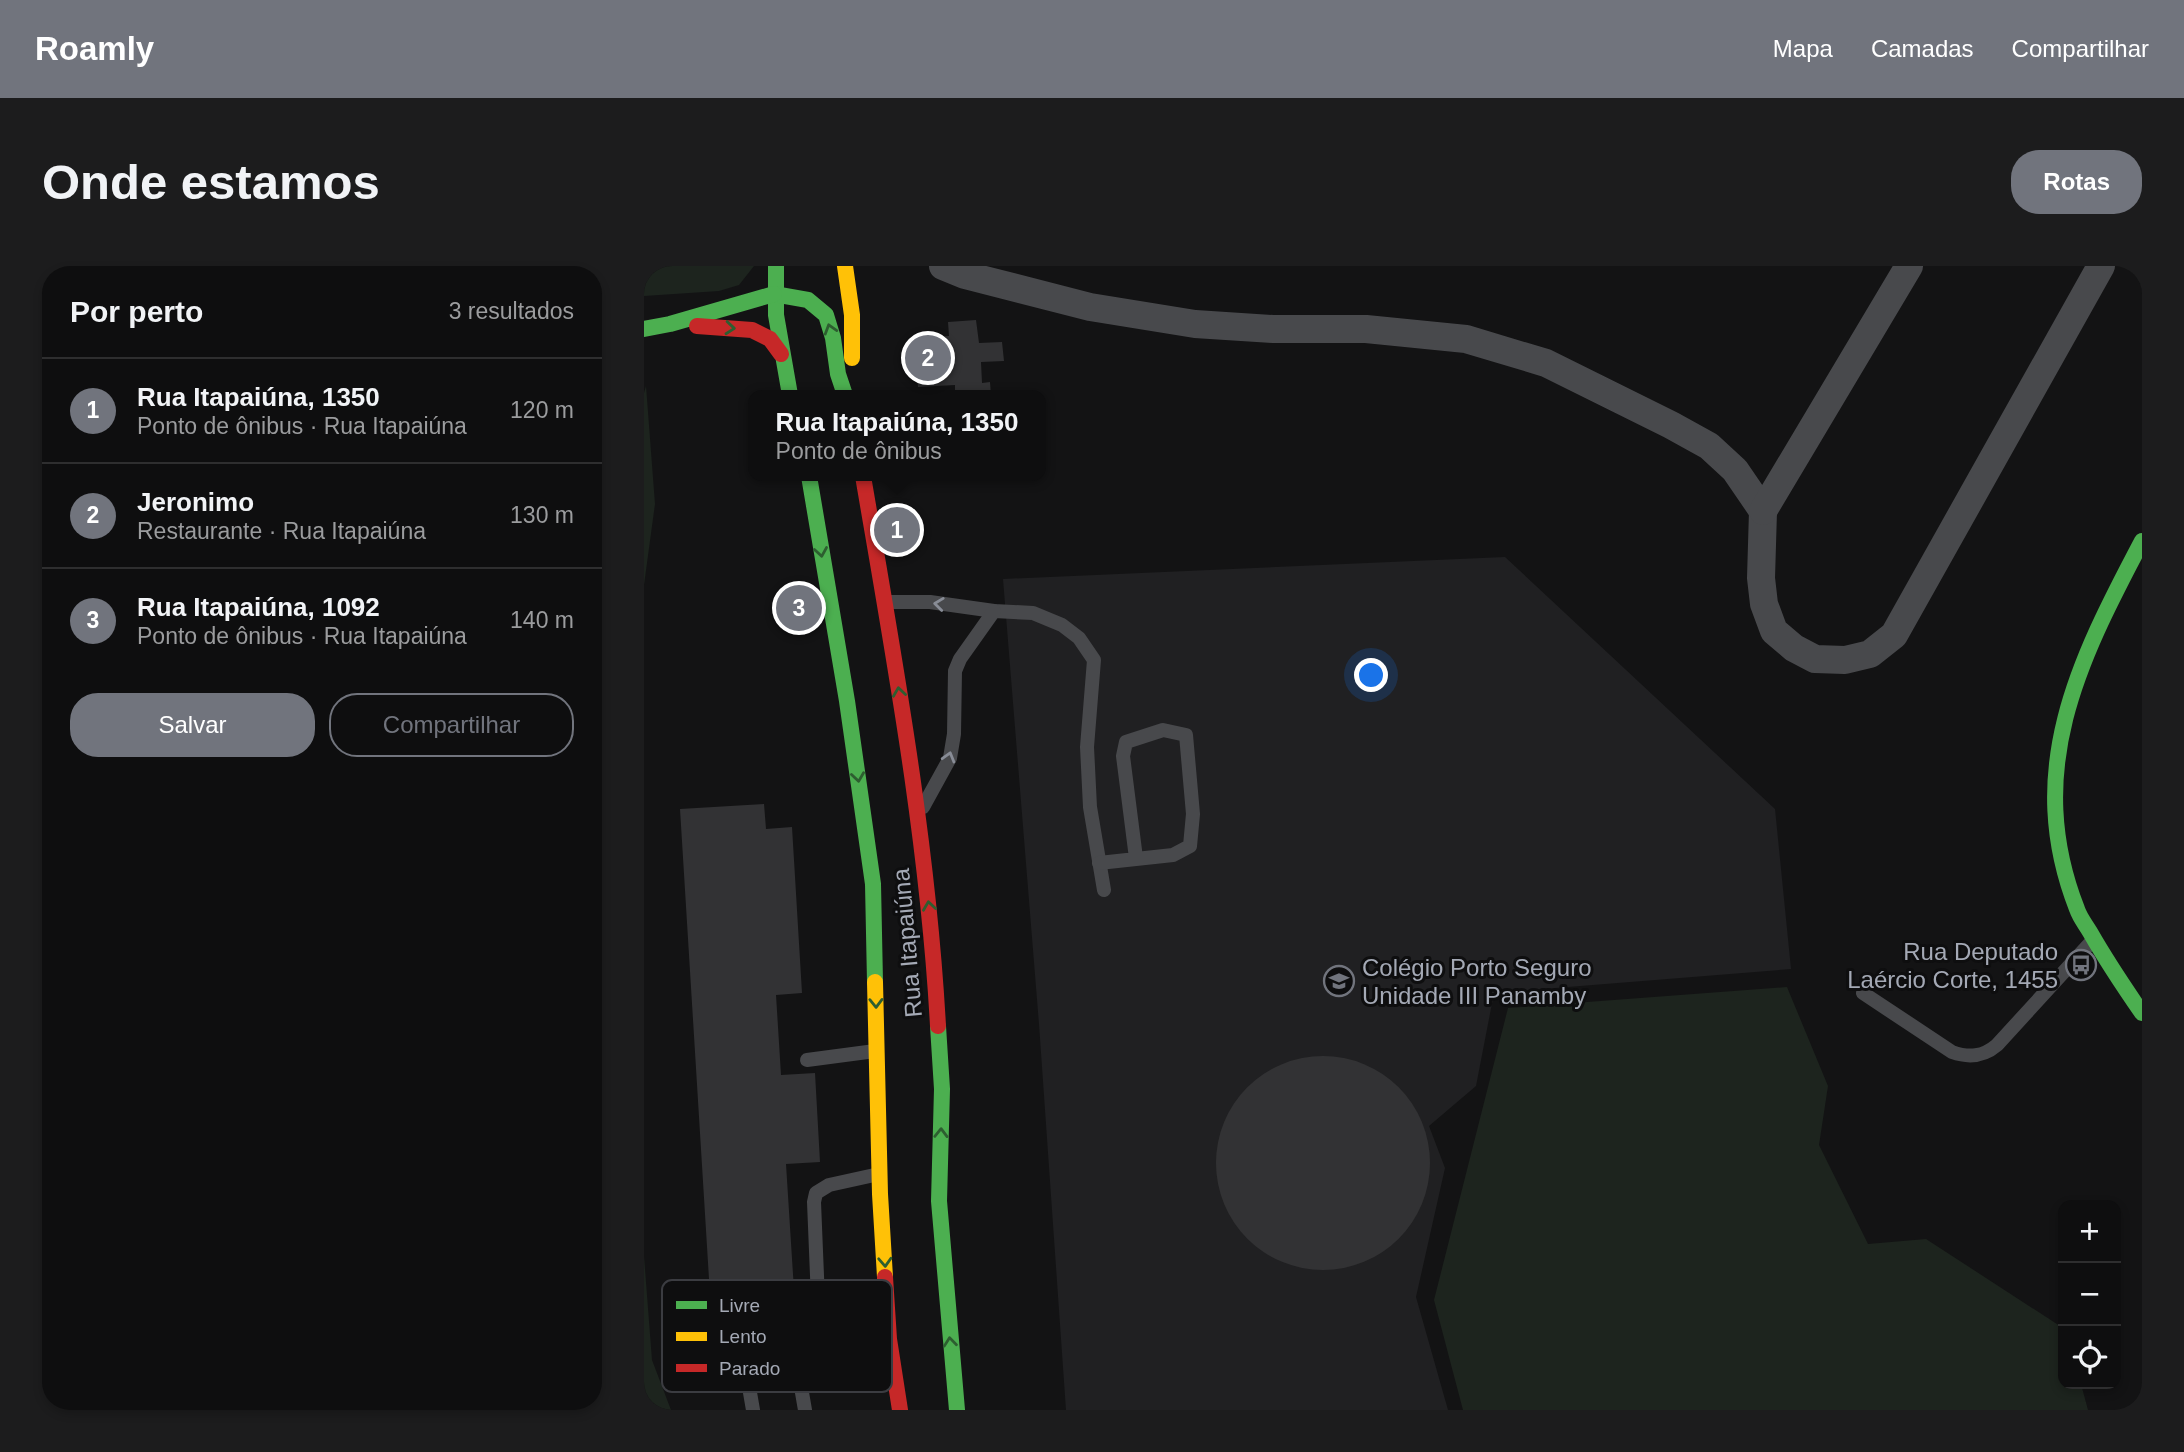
<!DOCTYPE html>
<html lang="pt">
<meta charset="utf-8">
<style>
:root{--surface:#0e0e0f;--page:#1c1c1d;--text:#f1f3f6;--muted:#9b9c9e;--line:#2e2e2f;--accent:#71747d}
body{margin:0;font-family:Arial,sans-serif;background:var(--page);color:var(--text)}
.controls{position:absolute;right:21px;bottom:21px;display:grid;overflow:hidden;border-radius:14px;box-shadow:0 4px 10px #0003}
.controls button{width:63px;height:63px;display:grid;place-items:center;padding:0;border:0;border-bottom:2px solid var(--line);background:var(--surface);color:var(--text);font:35px sans-serif}
.you{position:absolute;left:728px;top:410px;width:24px;height:24px;margin:-18px;border:5px solid #fff;border-radius:50%;background:#1a73e8;box-shadow:0 0 0 10px #1a73e833}
.badge{display:grid;place-items:center;width:46px;height:46px;border-radius:50%;background:var(--accent);color:#fff;font-size:23px;font-weight:700}
.pin{position:absolute;translate:-50% -50%;border:4px solid #fff;box-shadow:0 2px 7px #0006}
.popup{position:absolute;left:104px;top:124px;width:298px;height:91px;box-sizing:border-box;display:grid;place-content:center;border-radius:14px;background:var(--surface);filter:drop-shadow(0 2px 5px #0005);font-size:23px;white-space:nowrap;color:var(--muted)}
.popup b{font-size:26px;color:var(--text)}
.popup::after{content:'';position:absolute;left:50%;top:100%;margin-left:-14px;border:14px solid transparent;border-top-color:var(--surface)}
.list{margin:0;padding:0;list-style:none}
h2{display:flex;justify-content:space-between;align-items:center;height:91px;margin:0;padding:0 28px;font-size:30px}
h2 small{font-size:23px;font-weight:400;color:var(--muted)}
.list li{display:grid;grid-template-columns:46px 1fr auto;gap:21px;align-items:center;box-sizing:border-box;height:105px;padding:0 28px;border-top:2px solid var(--line)}
.list b{display:block;font-size:26px;white-space:nowrap}
.list p{margin:0;font-size:23px;white-space:nowrap;color:var(--muted)}
.list em{font-size:23px;font-style:normal;color:var(--muted)}
.actions{display:flex;gap:14px;padding:21px 28px}
.actions a{flex:1;padding:16px 0;border:2px solid var(--accent);border-radius:28px;text-align:center;font-size:24px;color:var(--accent)}
.actions .main{background:var(--accent);color:#fff}
.icon{flex:none;width:38px;height:38px;fill:none;stroke:currentColor;stroke-width:2;stroke-linecap:round;stroke-linejoin:round}
.map{position:relative;flex:none;width:1498px;height:1144px;overflow:hidden;border-radius:28px}
header{display:flex;align-items:center;gap:42px;box-sizing:border-box;height:98px;padding:0 35px;background:var(--accent);color:#fff}
header strong{font-size:33px}
nav{display:flex;gap:38px;margin-inline-start:auto;font-size:24px}
.intro{display:flex;align-items:center;justify-content:space-between;box-sizing:border-box;height:168px;padding:0 42px}
h1{margin:0;font-size:49px}
.button{padding:18px 32px;border-radius:28px;background:var(--accent);color:#fff;font-size:24px;font-weight:700}
main{display:flex;gap:42px;padding:0 42px}
aside{flex:1;background:var(--surface);border-radius:28px;box-shadow:0 4px 10px #0003}
.map>svg:first-child{display:block}
.built{fill:#202022}
.green{fill:#1d241e}
.building{fill:#323234}
.lines{fill:none;stroke-linecap:round;stroke-linejoin:round}
.lane{stroke:#48494c;stroke-width:14}
.street{stroke:#48494c;stroke-width:28}
.fast{stroke:#4caf50;stroke-width:16}
.slow{stroke:#ffc107;stroke-width:16}
.jam{stroke:#c62828;stroke-width:16}
.oneway{stroke:#2d5e30}
.oneway2{stroke:#888c96}
.labels{text-anchor:middle;dominant-baseline:central;stroke-width:6;stroke-linejoin:round;paint-order:stroke}
.street-label{font-size:24px;fill:#a4a9b5;stroke:#0e0e0f}
.poi-label{font-size:24px;fill:#a4a9b5;stroke:#0e0e0f;text-anchor:end}
.key{fill:#0e0e0f;stroke:#3b3c41;stroke-width:2}
.key-label{font-size:19px;fill:#a4a9b5}
</style>
<header>
<strong>Roamly</strong>
<nav><a>Mapa</a><a>Camadas</a><a>Compartilhar</a></nav>
</header>
<div class="intro"><h1>Onde estamos</h1><a class="button">Rotas</a></div>
<main>
<aside>
<h2>Por perto<small>3 resultados</small></h2>
<ul class="list">
<li><span class="badge">1</span><div><b>Rua Itapaiúna, 1350</b><p>Ponto de ônibus · Rua Itapaiúna</p></div><em>120 m</em></li>
<li><span class="badge">2</span><div><b>Jeronimo</b><p>Restaurante · Rua Itapaiúna</p></div><em>130 m</em></li>
<li><span class="badge">3</span><div><b>Rua Itapaiúna, 1092</b><p>Ponto de ônibus · Rua Itapaiúna</p></div><em>140 m</em></li>
</ul>
<div class="actions"><a class="main">Salvar</a><a>Compartilhar</a></div>
</aside>
<div class="map">
<svg width="1498" height="1144" viewBox="0 0 1498 1144">
<rect width="100%" height="100%" fill="#131314"/>
<!-- built -->
<polygon class="built" points="861,291 1131,543 1147,703 850,727 832,820 785,860 801,902 772,1031 804,1144 422,1144 395,758 359,313"/>
<!-- green -->
<g class="green">
<polygon points="0,0 110,0 95,19 75,25 0,30"/>
<polygon points="2,120 11,238 0,319 0,127"/>
<polygon points="1143,721 1184,820 1175,879 1224,978 1282,973 1419,1062 1419,1118 1437,1118 1444,1144 819,1144 790,1034 864,742"/>
<polygon points="0,990 8,1094 27,1144 0,1144"/>
</g>
<!-- building -->
<g class="building">
<polygon points="332,54 335,77 358,76 360,95 337,96 338,117 346,116 347,129 311,129 311,119 274,121 270,72 305,70 304,56"/>
<polygon points="120,538 122,563 148,561 158,727 132,729 137,809 171,807 176,896 142,898 150,1024 66,1029 36,543"/>
<circle cx="679" cy="897" r="107"/>
</g>
<g class="lines">
<!-- lane -->
<g class="lane">
<polyline points="243,336 286,336 350,345 389,347 418,359 435,372 450,394 443,481 446,541 460,624"/>
<polyline points="279,541 306,492 310,468 311,405 316,393 350,345"/>
<polyline points="455,597 529,589 546,580 549,548 542,469 519,464 482,476 479,490 492,592"/>
<path d="M1219 727 1308 786C1325 792 1339 791 1353 779L1449 674"/>
<polyline points="163,794 231,785"/>
<polyline points="174,1034 170,936 172,927 185,919 235,908"/>
<polyline points="109,1144 104,1115 110,1097 123,1092 245,1089"/>
<polyline points="161,1144 152,1092 145,1068 151,1043 161,1036 174,1034 243,1032"/>
</g>
<!-- street -->
<g class="street">
<polyline points="299,0 321,9 446,41 551,58 629,63 722,63 822,73 902,97 1027,159 1065,180 1091,204 1119,245 1117,312 1120,338 1130,365 1150,382 1171,393 1201,394 1226,388 1250,369 1457,0"/>
<polyline points="1119,245 1265,0"/>
</g>
<!-- fast -->
<g class="fast">
<polyline points="132,0 132,49 146,129"/>
<polyline points="130,28 164,34 182,49 189,72 194,108 201,129"/>
<polyline points="0,63 26,58 130,28"/>
<polyline points="165,210 203,435 229,618 231,716"/>
<path d="M1498 275C1434 396 1379 505 1433 643 1436 652 1442 659 1446 666 1462 694 1480 721 1498 747"/>
<polyline points="294,760 298,823 295,935 313,1144"/>
</g>
<!-- slow -->
<g class="slow">
<polyline points="201,0 208,49 208,92"/>
<polyline points="231,716 236,928 241,1011"/>
</g>
<!-- jam -->
<g class="jam">
<polyline points="53,60 108,64 126,73 137,88"/>
<path d="M219 210C250 392 284 576 294 760"/>
<polyline points="241,1011 245,1073 256,1144"/>
</g>
</g>
<!-- one-way arrows -->
<defs><path id="oneway-chevron" d="M-2-3.5L2.5 0L-2 3.5" fill="none" stroke-width="1.6" stroke-linecap="round" stroke-linejoin="round" transform="scale(1.75)"/></defs>
<g class="oneway">
<use href="#oneway-chevron" transform="translate(86 62) rotate(5)"/>
<use href="#oneway-chevron" transform="translate(186 63) rotate(-107)"/>
<use href="#oneway-chevron" transform="translate(177 286) rotate(81)"/>
<use href="#oneway-chevron" transform="translate(255 426) rotate(-98)"/>
<use href="#oneway-chevron" transform="translate(214 511) rotate(82)"/>
<use href="#oneway-chevron" transform="translate(285 640) rotate(-98)"/>
<use href="#oneway-chevron" transform="translate(232 737) rotate(89)"/>
<use href="#oneway-chevron" transform="translate(297 867) rotate(-89)"/>
<use href="#oneway-chevron" transform="translate(241 996) rotate(87)"/>
<use href="#oneway-chevron" transform="translate(306 1076) rotate(-96)"/>
</g>
<g class="oneway2">
<use href="#oneway-chevron" transform="translate(295 338) rotate(-173)"/>
<use href="#oneway-chevron" transform="translate(305 491) rotate(-74)"/>
</g>
<!-- icons -->
<defs>
<g id="bus-ring" transform="scale(1.575)"><circle r="9.5" fill="#0e0e0f" stroke="#71747d" stroke-width="1.5"/><path d="M-5-6H5V4H4V6H2V4H-2V6H-4V4H-5ZM-3.5-4V0h7V-4ZM-3.5 1.2v1.5H-2V1.2ZM2 1.2v1.5H3.5V1.2Z" fill="#71747d"/></g>
<g id="school-ring" transform="scale(1.575)"><circle r="9.5" fill="#0e0e0f" stroke="#71747d" stroke-width="1.5"/><path d="M0-5L7-2L0 1L-7-2ZM-4 1L0 2.5L4 1V4Q0 6-4 4Z" fill="#71747d"/></g>
</defs>
<g fill-rule="evenodd">
<use href="#bus-ring" x="1437" y="699"/>
<use href="#school-ring" x="695" y="715"/>
</g>
<g class="labels">
<!-- street labels -->
<g class="street-label">
<text transform="translate(263 677) rotate(-95)">Rua Itapaiúna</text>
</g>
<!-- poi labels -->
<g class="poi-label">
<text x="1414" y="685">Rua Deputado<tspan x="1414" dy="28">Laércio Corte, 1455</tspan></text>
<text x="718" y="701" text-anchor="start">Colégio Porto Seguro<tspan x="718" dy="28">Unidade III Panamby</tspan></text>
</g>
</g>
<!-- legend -->
<rect x="18" y="1014" width="230" height="112" rx="10" class="key"/>
<rect x="32" y="1035" width="31" height="8" fill="#4caf50"/>
<rect x="32" y="1066" width="31" height="9" fill="#ffc107"/>
<rect x="32" y="1098" width="31" height="8" fill="#c62828"/>
<g class="key-label">
<text x="75" y="1046">Livre</text>
<text x="75" y="1077">Lento</text>
<text x="75" y="1109">Parado</text>
</g>
</svg>
<div class="controls">
<button>+</button>
<button>−</button>
<button><svg class="icon" aria-label="locate" viewBox="0 0 24 24"><circle cx="12" cy="12" r="6"/><path d="M12 2v4M12 18v4M2 12h4M18 12h4"/></svg></button>
</div>
<div class="you"></div>
<div class="pin badge" style="left:253px;top:264px">1</div>
<div class="popup"><b>Rua Itapaiúna, 1350</b>Ponto de ônibus</div>
<div class="pin badge" style="left:284px;top:92px">2</div>
<div class="pin badge" style="left:155px;top:342px">3</div>
</div>
</main>
